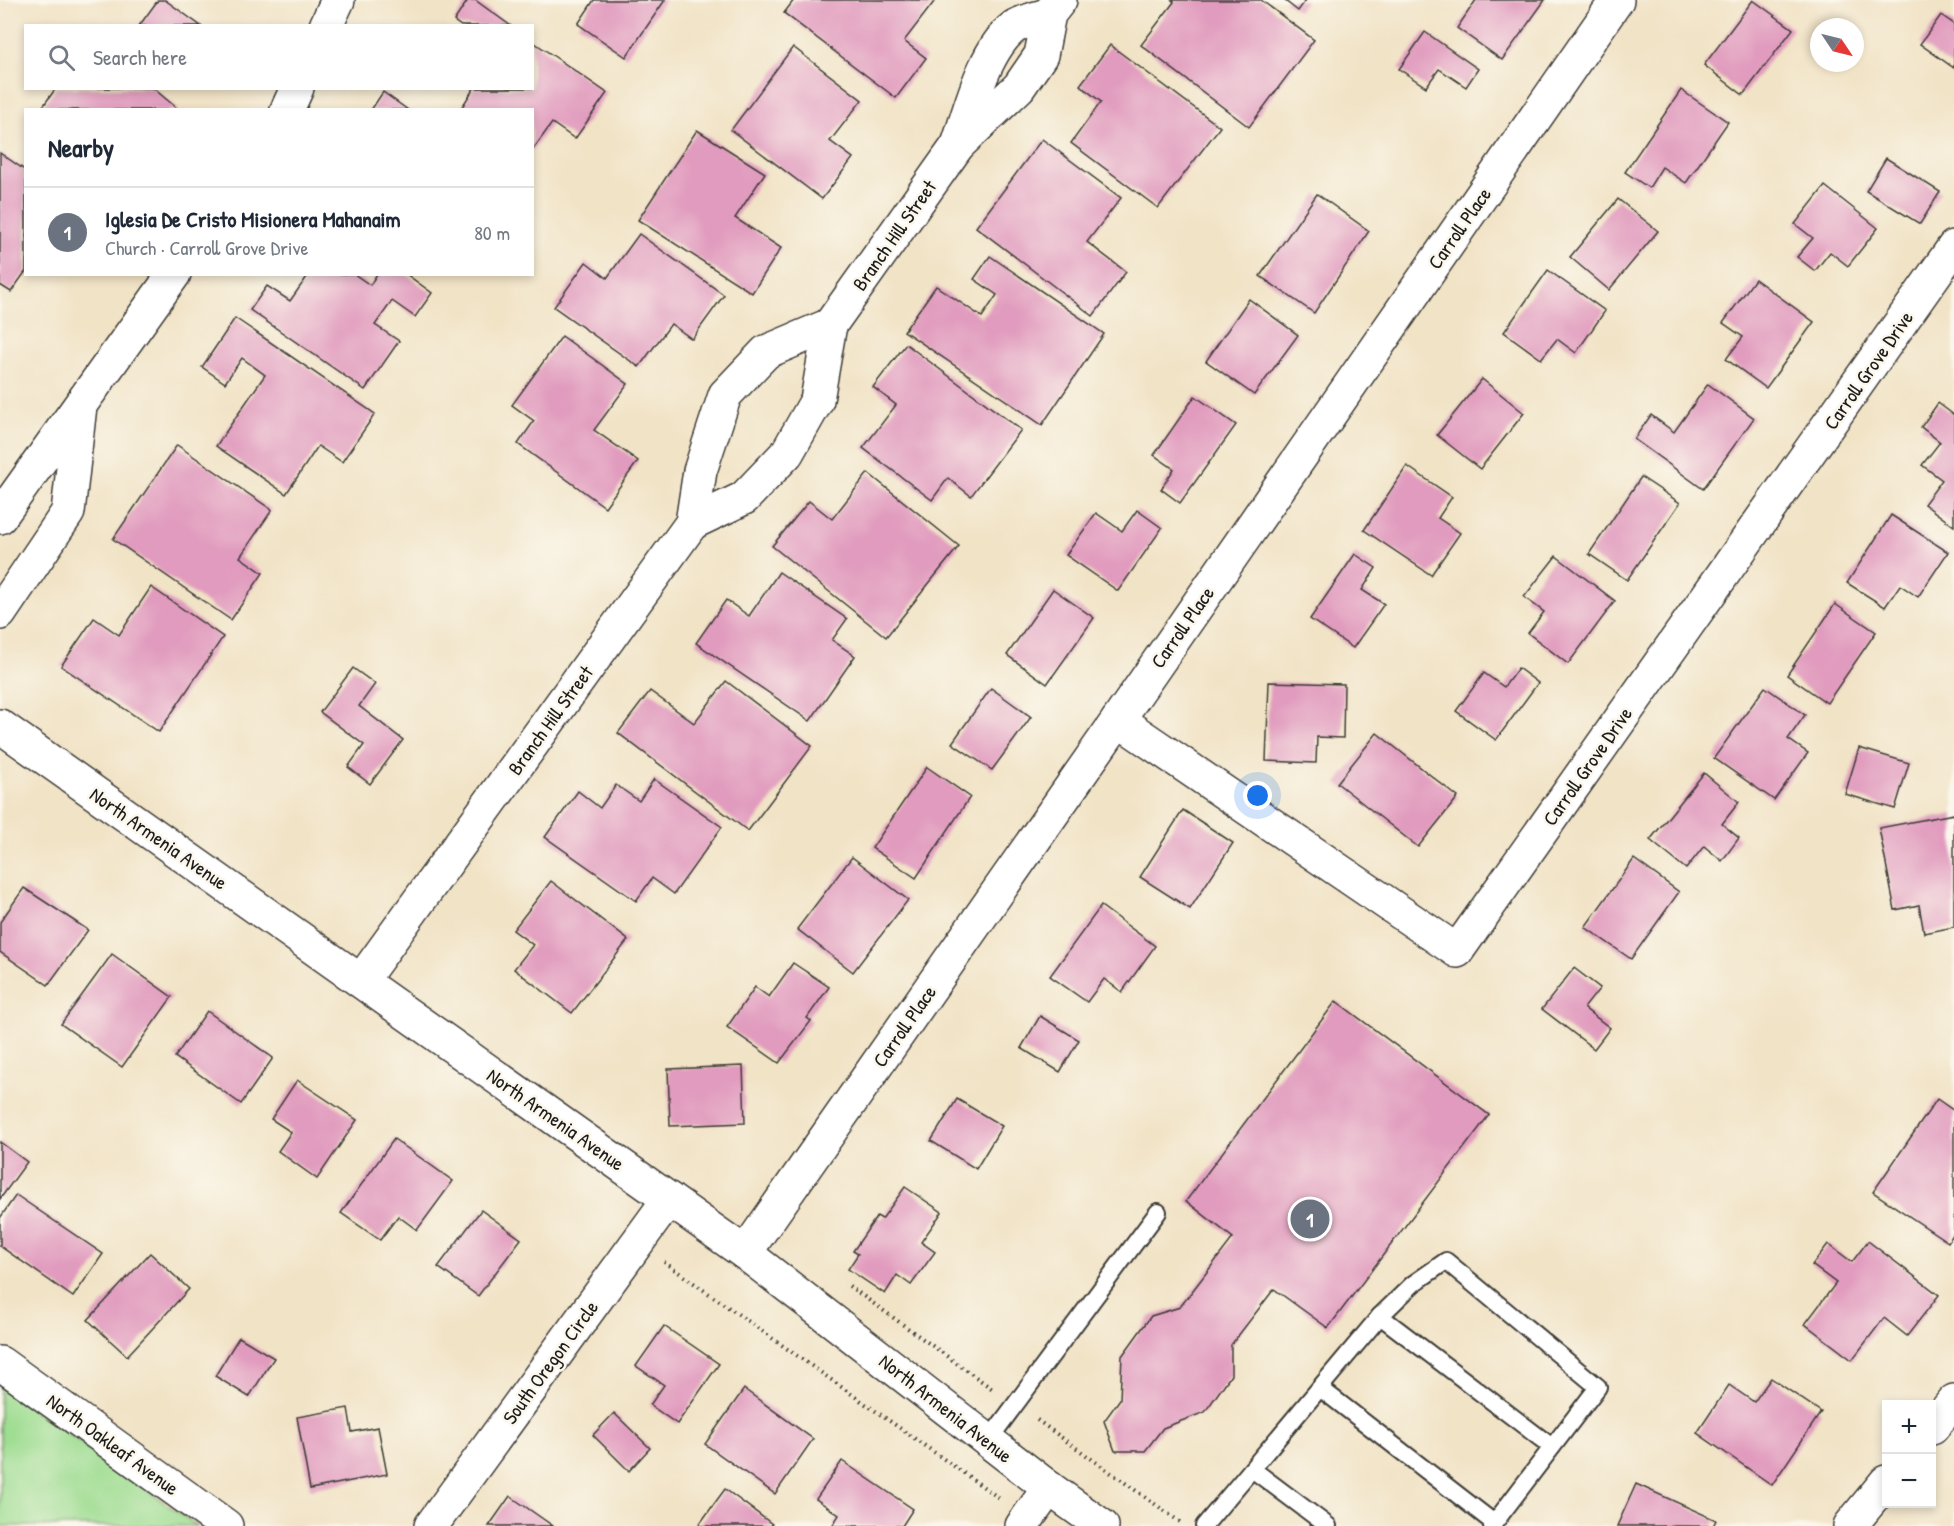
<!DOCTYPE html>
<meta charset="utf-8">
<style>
:root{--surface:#fff;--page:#f6f6f7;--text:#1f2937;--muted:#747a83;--line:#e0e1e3;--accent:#0b8043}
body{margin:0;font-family:"Patrick Hand",sans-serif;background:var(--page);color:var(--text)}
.controls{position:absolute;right:18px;bottom:18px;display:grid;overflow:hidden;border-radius:0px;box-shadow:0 3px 9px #0003}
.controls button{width:54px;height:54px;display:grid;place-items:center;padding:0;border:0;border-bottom:2px solid var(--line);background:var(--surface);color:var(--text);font:30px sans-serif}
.compass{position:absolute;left:1810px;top:18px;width:54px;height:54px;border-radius:50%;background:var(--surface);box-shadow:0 3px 9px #0003;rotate:125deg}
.you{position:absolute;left:1258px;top:796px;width:21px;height:21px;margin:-15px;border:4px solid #fff;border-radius:50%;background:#1a73e8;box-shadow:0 0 0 9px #1a73e833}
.badge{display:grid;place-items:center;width:39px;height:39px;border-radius:50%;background:var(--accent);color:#fff;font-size:20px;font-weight:700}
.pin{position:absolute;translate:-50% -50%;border:3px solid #fff;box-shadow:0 2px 6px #0006}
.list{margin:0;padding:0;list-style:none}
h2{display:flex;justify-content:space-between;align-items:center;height:78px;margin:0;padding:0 24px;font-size:26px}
h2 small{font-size:20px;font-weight:400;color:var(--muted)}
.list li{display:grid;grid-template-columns:39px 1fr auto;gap:18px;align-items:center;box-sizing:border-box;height:90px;padding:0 24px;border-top:2px solid var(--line)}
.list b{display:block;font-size:22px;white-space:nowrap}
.list p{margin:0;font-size:20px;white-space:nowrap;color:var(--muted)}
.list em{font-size:20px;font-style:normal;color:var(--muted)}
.icon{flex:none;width:33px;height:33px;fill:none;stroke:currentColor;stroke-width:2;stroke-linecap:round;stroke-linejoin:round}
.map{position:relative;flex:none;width:1954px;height:1526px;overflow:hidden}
.search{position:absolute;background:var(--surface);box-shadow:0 3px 9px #0003;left:24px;top:24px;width:510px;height:66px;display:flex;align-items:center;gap:15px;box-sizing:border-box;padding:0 21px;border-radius:0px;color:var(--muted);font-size:22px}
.panel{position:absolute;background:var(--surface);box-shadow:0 3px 9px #0003;left:24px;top:108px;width:510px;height:168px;border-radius:0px}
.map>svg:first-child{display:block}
.green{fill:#9fdd92;stroke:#5e7c57;stroke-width:1.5}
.building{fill:#e19bbe}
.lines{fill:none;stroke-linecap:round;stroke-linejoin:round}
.lane-casing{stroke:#3c3a36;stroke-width:20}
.street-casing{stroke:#3c3a36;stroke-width:36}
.secondary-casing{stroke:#3c3a36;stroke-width:36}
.path{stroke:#3c3a36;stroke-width:4;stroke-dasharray:1.5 4.5;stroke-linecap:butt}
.lane{stroke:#fff;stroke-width:16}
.street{stroke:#fff;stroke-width:33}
.secondary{stroke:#fff;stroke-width:33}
.labels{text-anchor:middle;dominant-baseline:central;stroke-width:5;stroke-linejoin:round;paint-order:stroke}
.street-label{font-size:20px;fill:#1c1c1c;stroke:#fbf7ec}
</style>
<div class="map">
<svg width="1954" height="1526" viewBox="0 0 1954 1526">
<rect width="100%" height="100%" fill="#fbf7ec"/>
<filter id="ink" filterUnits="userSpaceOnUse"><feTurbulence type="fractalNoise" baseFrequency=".0167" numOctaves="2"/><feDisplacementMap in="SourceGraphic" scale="12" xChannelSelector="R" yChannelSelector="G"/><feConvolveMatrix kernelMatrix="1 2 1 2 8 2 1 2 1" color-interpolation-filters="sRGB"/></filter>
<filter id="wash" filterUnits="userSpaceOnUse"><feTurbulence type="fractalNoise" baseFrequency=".008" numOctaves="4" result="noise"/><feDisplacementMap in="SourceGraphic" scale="24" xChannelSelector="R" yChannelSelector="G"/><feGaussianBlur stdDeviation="1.35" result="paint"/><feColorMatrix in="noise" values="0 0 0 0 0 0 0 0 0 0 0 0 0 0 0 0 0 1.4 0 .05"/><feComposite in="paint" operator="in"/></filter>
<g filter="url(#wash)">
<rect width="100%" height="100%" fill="#f1e3c6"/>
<!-- green -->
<polygon class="green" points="0,1385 197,1526 0,1526"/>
<g id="blocks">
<!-- building -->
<g class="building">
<polygon points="158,0 165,0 201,26 139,26"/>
<polygon points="468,0 475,0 511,26 461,26 454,21"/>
<polygon points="594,0 665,0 626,57 578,24"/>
<polygon points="794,0 932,0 934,2 904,41 926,58 896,98 784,13"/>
<polygon points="1172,0 1261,0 1314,40 1249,127 1141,45 1174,2"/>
<polygon points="1284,0 1306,0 1298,11"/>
<polygon points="1476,0 1545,0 1502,60 1457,28"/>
<polygon points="1753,0 1793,29 1743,95 1704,65"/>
<polygon points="1941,15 1954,24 1954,68 1920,44"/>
<polygon points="1425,32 1478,69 1466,87 1439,69 1426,87 1399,69"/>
<polygon points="532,41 607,93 575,139 552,123 532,151 532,110 460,110 474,88 532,88"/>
<polygon points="1110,45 1220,127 1158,208 1071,143 1101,102 1080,85"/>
<polygon points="793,47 862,100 830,141 853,158 822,199 731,130"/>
<polygon points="56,88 153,88 179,110 42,110 41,109"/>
<polygon points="1681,90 1728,122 1686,183 1662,167 1649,188 1625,172"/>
<polygon points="383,92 408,110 371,110"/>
<polygon points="697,130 765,173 735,218 781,248 752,293 638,220"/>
<polygon points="1042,139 1121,198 1087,242 1126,272 1093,316 976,227"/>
<polygon points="0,153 26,171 26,271 11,292 0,285"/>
<polygon points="1886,158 1940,192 1920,224 1866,191"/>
<polygon points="1825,186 1878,228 1848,266 1830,252 1815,271 1797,257 1813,238 1795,224"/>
<polygon points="1317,194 1369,231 1314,313 1260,276"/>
<polygon points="1618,199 1658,231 1609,290 1570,257"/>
<polygon points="639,234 724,295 692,339 671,324 639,367 554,307 586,262 607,278"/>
<polygon points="990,256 1104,334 1042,425 904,331 936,286 982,317 997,295 974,279"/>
<polygon points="1548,270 1605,311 1576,353 1557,339 1541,359 1504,332"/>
<polygon points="309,274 354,274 370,285 377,274 406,274 432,293 415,317 392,301 375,325 399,341 365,390 250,310 267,286 290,301"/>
<polygon points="1755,279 1814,322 1766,388 1726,359 1743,337 1723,323"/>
<polygon points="1249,299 1298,335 1254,395 1206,361"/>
<polygon points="235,318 375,414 342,462 318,446 286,494 216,446 265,375 242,358 225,383 202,367"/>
<polygon points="562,336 628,384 594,430 638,461 605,507 518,444 534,421 512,405"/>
<polygon points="906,344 1021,430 971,496 948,478 932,500 863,448 896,405 873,387"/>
<polygon points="1482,379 1524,413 1480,469 1437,435"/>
<polygon points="1708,384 1754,418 1703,489 1634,439 1651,415 1674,432"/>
<polygon points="1195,396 1236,425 1180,503 1161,489 1174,469 1154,455"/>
<polygon points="1938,403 1954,415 1954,526 1924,504 1942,480 1922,465 1940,442 1921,427"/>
<polygon points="177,445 272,510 240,557 263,573 231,620 113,539"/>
<polygon points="1407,466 1452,497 1438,518 1460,533 1431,575 1364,530"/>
<polygon points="868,473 959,546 886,637 772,546 809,501 832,519"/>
<polygon points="1641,477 1680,503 1627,580 1589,554"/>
<polygon points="1137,510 1162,528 1118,591 1066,555 1096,513 1122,531"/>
<polygon points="1891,515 1948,552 1918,597 1900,585 1885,607 1847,583"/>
<polygon points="1355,554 1376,568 1362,590 1384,604 1353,648 1310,619"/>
<polygon points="1556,556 1615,601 1568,664 1528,633 1544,612 1524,597"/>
<polygon points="779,572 847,619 832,640 855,656 810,721 696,643 726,600 749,616"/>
<polygon points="151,587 223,637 159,732 61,666 94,618 119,635"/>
<polygon points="1053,589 1094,618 1047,684 1007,655"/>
<polygon points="1835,604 1876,632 1827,703 1787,675"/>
<polygon points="353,668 375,684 359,706 403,740 370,784 348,767 364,745 320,712"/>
<polygon points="1518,668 1538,683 1496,740 1456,711 1484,673 1504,687"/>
<polygon points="726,681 812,746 748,831 618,733 650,691 694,723"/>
<polygon points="1269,682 1344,684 1343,738 1317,737 1316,763 1266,761"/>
<polygon points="1765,687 1805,715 1788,739 1808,753 1774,800 1714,758"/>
<polygon points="991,688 1031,717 992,770 952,743"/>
<polygon points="1377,733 1458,797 1418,847 1337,783"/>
<polygon points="1859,748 1909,763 1895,809 1845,794"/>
<polygon points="927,767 970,797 916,878 872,848"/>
<polygon points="1704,773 1739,802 1722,824 1739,838 1722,861 1704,846 1686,869 1650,840"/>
<polygon points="654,779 722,827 674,894 652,878 636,901 545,837 578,791 600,808 616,785 639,801"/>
<polygon points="1183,810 1233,843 1190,909 1140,877"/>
<polygon points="1954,814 1954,927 1924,933 1919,905 1895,910 1879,828"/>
<polygon points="852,857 908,900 853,972 797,929"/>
<polygon points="1634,859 1679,892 1631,959 1585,927"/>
<polygon points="551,881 628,940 572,1013 514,969 533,945 513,930"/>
<polygon points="24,888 88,930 48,985 0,952 0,922"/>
<polygon points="1101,906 1155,946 1122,992 1104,979 1087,1002 1050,976"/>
<polygon points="112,954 172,997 122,1067 61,1024"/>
<polygon points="793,963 829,987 807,1018 811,1021 779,1063 727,1027 755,987 769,997"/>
<polygon points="1574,968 1600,988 1584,1008 1610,1028 1594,1049 1542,1009"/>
<polygon points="1336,1001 1489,1115 1328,1328 1274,1289 1231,1345 1231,1375 1205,1412 1163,1428 1145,1451 1115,1451 1104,1421 1120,1399 1122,1356 1151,1316 1180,1307 1233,1238 1186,1201"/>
<polygon points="207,1011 273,1058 241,1104 175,1057"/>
<polygon points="1040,1016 1079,1040 1060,1072 1021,1048"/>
<polygon points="743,1066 745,1123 670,1126 668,1069"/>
<polygon points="297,1080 357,1120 317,1179 278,1151 291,1132 271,1119"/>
<polygon points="957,1099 1002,1126 976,1169 931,1141"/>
<polygon points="1937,1099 1954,1111 1954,1233 1948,1242 1873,1192"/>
<polygon points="394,1139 453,1181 417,1230 398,1216 380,1240 341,1213"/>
<polygon points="0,1142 27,1162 0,1199"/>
<polygon points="905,1187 942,1212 921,1242 935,1252 911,1285 897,1275 885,1294 848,1269 858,1254 853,1251 877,1216 882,1219"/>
<polygon points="16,1195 103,1254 73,1297 0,1246 0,1218"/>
<polygon points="481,1210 521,1239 478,1296 438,1267"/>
<polygon points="1868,1241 1939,1295 1907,1336 1884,1318 1852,1360 1805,1324 1836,1283 1812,1265 1828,1244 1852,1262"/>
<polygon points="150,1253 189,1289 127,1356 88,1320"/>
<polygon points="664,1326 719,1364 677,1424 650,1405 664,1385 636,1366"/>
<polygon points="239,1337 274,1358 249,1397 215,1376"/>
<polygon points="1771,1378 1821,1412 1772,1485 1697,1433 1729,1385 1754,1402"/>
<polygon points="744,1389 813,1439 775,1494 705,1444"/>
<polygon points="348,1408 352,1432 378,1427 387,1474 310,1489 297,1417"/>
<polygon points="614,1413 650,1448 629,1471 593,1435"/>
<polygon points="842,1461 913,1509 902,1526 832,1526 839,1515 816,1499"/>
<polygon points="1636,1484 1716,1520 1713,1526 1617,1526"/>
<polygon points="725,1489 772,1524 771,1526 698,1526"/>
<polygon points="510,1496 553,1526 489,1526"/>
</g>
</g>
</g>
<g filter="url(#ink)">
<use href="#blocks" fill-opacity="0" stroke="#3c3a36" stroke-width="1.5"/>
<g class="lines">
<!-- lane casing -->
<g class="lane-casing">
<g id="lane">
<polyline points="1380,1316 1552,1447"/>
<polyline points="1320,1388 1494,1523"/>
<polyline points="988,1441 1158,1212"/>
<polyline points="1252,1469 1328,1526"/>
<polyline points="1204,1526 1380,1316 1413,1284 1446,1261 1598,1387 1492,1526"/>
</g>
</g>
<!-- street casing -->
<g class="street-casing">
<g id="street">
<path d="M1049 14C1039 18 1023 21 1014 27 984 50 970 110 958 145L1019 87 1041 55 1049 14 1060 0"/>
<polyline points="326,26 338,0"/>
<polyline points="287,110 297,88"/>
<polyline points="0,517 174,274"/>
<polyline points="692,523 744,498 787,453 817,400 830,325 958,145"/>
<polyline points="0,613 68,512 80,406"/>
<polyline points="1118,720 1457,951 1954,247"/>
<polyline points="361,981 692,523 700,471 725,395 766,352 830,325"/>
<polyline points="745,1253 1118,720 1617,0"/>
<polyline points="0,1363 226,1526"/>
<polyline points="1932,1428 1954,1401"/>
<polyline points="431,1526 669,1199"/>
<polyline points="1022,1526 1049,1488"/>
<polyline points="1850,1526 1886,1482"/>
</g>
</g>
<!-- secondary casing -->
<g class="secondary-casing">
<polyline id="secondary" points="0,726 745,1253 1049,1488 1102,1526"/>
</g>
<!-- path -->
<g class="path">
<polyline points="664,1262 999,1498"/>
<polyline points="849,1286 994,1390"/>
<polyline points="1037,1420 1180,1522"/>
</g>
<!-- lane -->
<use href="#lane" class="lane"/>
<!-- street -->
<use href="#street" class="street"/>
<!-- secondary -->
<use href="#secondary" class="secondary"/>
</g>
</g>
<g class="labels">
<!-- street labels -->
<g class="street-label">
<text transform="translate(1459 228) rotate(-55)">Carroll Place</text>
<text transform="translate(894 235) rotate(-55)">Branch Hill Street</text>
<text transform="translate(1868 370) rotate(-55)">Carroll Grove Drive</text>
<text transform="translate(1182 627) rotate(-55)">Carroll Place</text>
<text transform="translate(550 720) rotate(-54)">Branch Hill Street</text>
<text transform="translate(1587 766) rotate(-55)">Carroll Grove Drive</text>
<text transform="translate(159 838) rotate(35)">North Armenia Avenue</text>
<text transform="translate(904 1026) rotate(-55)">Carroll Place</text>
<text transform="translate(556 1119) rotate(35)">North Armenia Avenue</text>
<text transform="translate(550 1362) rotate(-54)">South Oregon Circle</text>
<text transform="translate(946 1408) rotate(38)">North Armenia Avenue</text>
<text transform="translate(113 1444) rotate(36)">North Oakleaf Avenue</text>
</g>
</g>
</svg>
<div class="controls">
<button>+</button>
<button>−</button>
</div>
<svg class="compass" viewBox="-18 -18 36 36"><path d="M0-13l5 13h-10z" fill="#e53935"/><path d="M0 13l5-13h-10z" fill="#747a83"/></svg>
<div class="you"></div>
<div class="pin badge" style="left:1310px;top:1219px;background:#6b7280">1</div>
<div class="search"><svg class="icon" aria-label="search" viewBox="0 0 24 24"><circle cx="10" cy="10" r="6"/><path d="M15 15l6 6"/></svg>Search here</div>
<section class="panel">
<h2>Nearby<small></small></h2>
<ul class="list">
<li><span class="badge" style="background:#6b7280">1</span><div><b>Iglesia De Cristo Misionera Mahanaim</b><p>Church · Carroll Grove Drive</p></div><em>80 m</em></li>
</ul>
</section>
</div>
